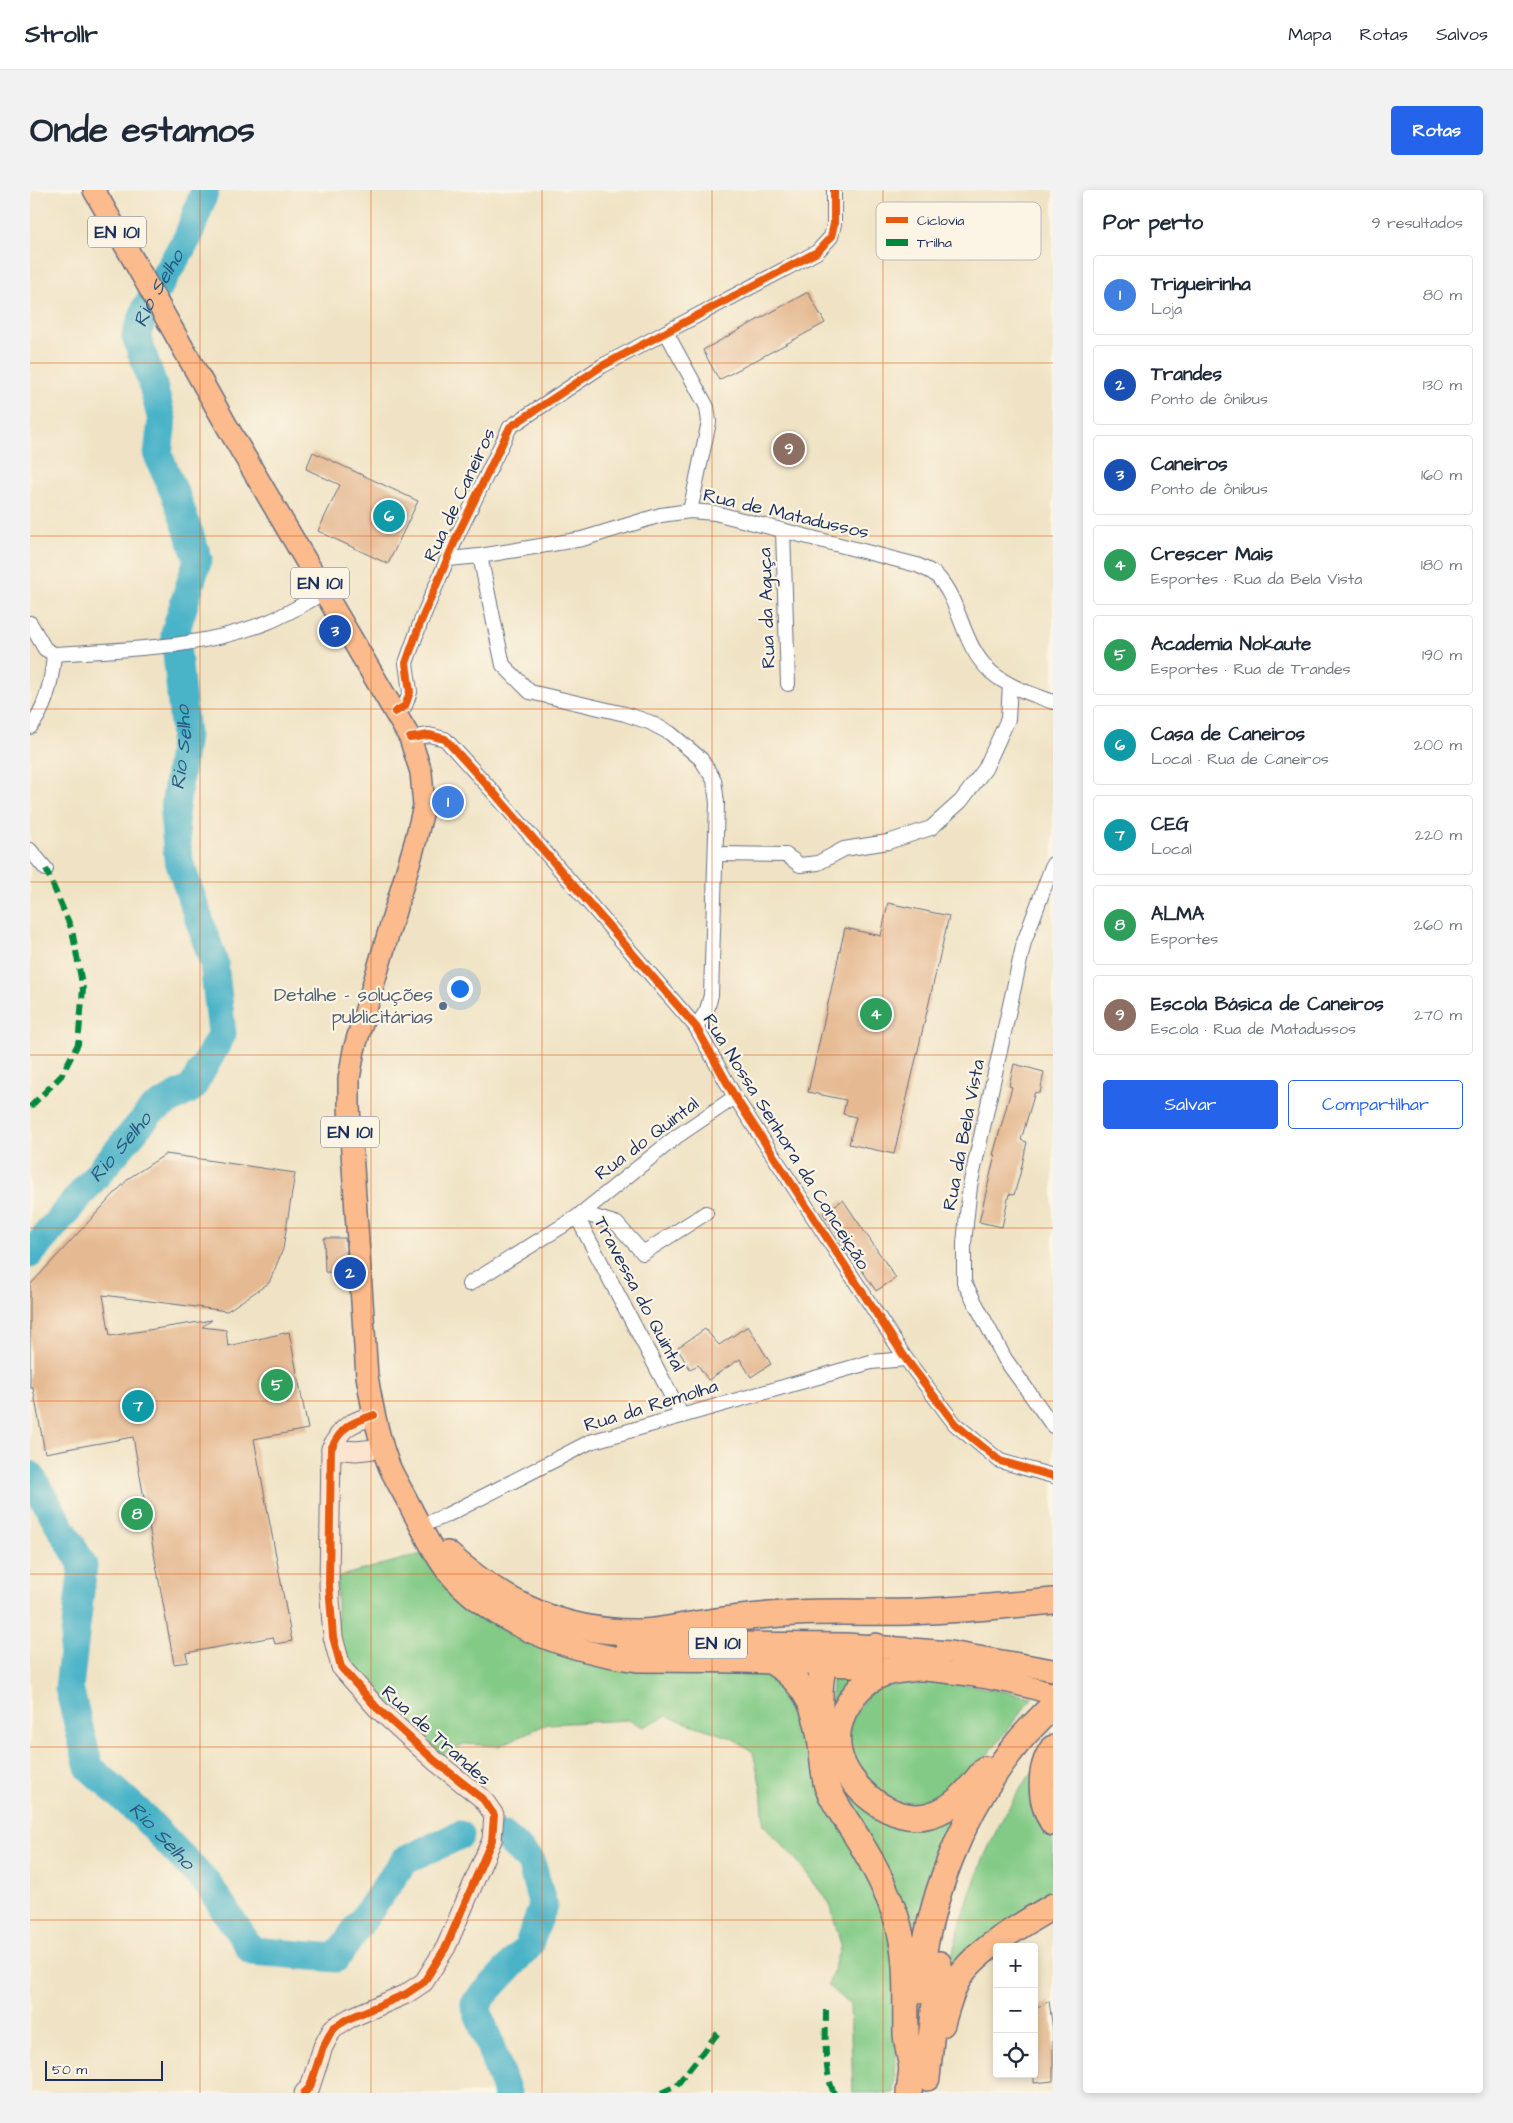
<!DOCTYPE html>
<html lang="pt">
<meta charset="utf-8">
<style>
:root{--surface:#fff;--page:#f2f2f3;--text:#1f2937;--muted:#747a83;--line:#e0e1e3;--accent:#2563eb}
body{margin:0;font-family:"Architects Daughter",sans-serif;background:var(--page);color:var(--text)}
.controls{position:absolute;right:15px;bottom:15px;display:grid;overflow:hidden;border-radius:5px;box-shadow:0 2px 8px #0003}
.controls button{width:45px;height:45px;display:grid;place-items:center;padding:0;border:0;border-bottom:1px solid var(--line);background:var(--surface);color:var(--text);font:25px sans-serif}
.scale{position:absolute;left:15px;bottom:12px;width:118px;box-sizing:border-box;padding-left:5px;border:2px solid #1b2f5e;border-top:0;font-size:14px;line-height:18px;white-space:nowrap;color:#1b2f5e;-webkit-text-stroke:4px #fcf5e5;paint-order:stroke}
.you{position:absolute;left:429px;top:798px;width:18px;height:18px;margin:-12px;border:4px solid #fff;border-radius:50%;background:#1a73e8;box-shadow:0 0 0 8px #1a73e833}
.badge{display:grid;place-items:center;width:32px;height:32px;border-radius:50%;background:var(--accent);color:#fff;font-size:16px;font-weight:700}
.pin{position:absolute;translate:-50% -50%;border:2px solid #fff;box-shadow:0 1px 5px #0006}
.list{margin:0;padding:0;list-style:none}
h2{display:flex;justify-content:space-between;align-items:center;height:65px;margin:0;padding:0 20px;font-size:21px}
h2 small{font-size:16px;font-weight:400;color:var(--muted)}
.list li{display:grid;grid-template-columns:32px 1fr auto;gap:15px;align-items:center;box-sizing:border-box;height:80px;margin:0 10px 10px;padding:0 10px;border:1px solid var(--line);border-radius:5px}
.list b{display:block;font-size:19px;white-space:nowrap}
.list p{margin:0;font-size:16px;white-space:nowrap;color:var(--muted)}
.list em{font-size:16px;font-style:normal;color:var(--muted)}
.actions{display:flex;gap:10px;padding:15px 20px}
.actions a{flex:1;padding:11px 0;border:1px solid var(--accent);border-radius:5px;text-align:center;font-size:18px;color:var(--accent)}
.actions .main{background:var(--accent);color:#fff}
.icon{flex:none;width:28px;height:28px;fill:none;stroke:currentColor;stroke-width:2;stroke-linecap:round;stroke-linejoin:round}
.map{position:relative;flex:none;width:1023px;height:1903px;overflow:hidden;border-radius:5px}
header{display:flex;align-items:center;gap:30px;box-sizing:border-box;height:70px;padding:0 25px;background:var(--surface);border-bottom:1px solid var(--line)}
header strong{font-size:24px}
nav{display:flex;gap:28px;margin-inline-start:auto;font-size:18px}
.intro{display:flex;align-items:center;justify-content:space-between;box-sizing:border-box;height:120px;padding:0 30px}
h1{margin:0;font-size:35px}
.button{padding:12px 22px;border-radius:5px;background:var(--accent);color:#fff;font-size:18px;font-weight:700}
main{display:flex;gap:30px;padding:0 30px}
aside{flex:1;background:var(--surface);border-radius:5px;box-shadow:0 2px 8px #0003}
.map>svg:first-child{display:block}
.green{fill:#82ca86;stroke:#4e7c72}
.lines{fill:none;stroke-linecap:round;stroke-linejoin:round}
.river{stroke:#49b3c8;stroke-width:29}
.building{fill:#e5b992}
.street-casing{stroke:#666e82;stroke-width:16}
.secondary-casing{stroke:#666e82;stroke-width:21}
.primary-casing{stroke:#666e82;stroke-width:24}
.highway-casing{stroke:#666e82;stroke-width:28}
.street{stroke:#fff;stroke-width:14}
.secondary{stroke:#fde4d1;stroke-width:19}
.primary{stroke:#fbbb8c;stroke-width:21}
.highway{stroke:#fbbb8c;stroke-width:25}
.quiet{stroke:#00873e;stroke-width:6;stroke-dasharray:12 6;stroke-linecap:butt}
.cycleway-casing{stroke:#fcf5e5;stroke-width:11}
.cycleway{stroke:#e8590c;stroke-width:8}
.grid{fill:none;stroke:#de5710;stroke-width:1;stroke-opacity:0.55}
.service-dot{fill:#5c6f8a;stroke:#fcf5e5;stroke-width:2}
.labels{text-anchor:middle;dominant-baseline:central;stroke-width:4.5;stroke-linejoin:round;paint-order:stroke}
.shield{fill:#fcf5e5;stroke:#5e6a86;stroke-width:1}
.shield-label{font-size:18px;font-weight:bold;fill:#1b2f5e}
.street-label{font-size:19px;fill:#1b2f5e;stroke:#fcf5e5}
.service-label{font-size:19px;fill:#4e5e75;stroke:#fcf5e5;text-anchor:end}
.water-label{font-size:20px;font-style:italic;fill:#29577e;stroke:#fcf5e5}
.key{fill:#fcf5e5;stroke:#b8babc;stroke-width:1}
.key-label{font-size:14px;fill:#1b2f5e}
</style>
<header>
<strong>Strollr</strong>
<nav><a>Mapa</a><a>Rotas</a><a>Salvos</a></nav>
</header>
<div class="intro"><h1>Onde estamos</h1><a class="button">Rotas</a></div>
<main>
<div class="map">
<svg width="1023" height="1903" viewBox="0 0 1023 1903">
<rect width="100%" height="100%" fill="#fcf5e5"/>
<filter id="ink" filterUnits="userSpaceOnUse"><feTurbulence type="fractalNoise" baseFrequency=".02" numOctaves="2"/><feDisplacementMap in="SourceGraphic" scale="10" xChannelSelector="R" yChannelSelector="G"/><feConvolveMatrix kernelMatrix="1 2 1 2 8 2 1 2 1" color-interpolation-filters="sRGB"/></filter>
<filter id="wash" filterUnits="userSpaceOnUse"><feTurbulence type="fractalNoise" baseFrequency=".0096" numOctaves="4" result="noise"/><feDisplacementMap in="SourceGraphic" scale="20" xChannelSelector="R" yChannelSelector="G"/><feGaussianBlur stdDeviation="1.12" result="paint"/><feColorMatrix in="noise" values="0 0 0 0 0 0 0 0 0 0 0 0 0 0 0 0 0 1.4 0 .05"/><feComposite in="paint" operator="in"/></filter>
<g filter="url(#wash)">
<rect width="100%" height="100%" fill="#f0e3c5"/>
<!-- green -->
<g class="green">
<polygon points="395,1363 485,1444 709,1480 748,1490 776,1521 854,1720 867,1765 869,1819 864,1903 823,1903 820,1815 798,1796 811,1755 800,1714 768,1672 734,1635 731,1598 723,1562 702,1548 636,1526 613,1537 599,1530 517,1534 469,1556 434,1554 411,1565 344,1507 316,1476 307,1446 307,1387"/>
<polygon points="832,1486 801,1514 802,1488"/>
<polygon points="906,1489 1003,1507 947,1578 903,1614 872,1614 844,1597 825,1575 818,1552 821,1530 847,1493"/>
<path d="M1003 1581 1017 1641 1023 1649V1705L917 1787C932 1717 959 1639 1003 1581Z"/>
<polygon points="810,1587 832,1615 929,1622 884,1762 806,1598"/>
</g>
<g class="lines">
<!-- river -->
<g class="river">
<path id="s1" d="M0 1064 122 920 162 898 192 844 184 773 148 668 144 625 155 545 145 443 168 369 147 309 128 265 132 230 122 192 106 146 117 116 158 47 175 0"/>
<path id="s2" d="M0 1285 53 1375 39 1498 59 1577 113 1626 179 1696 222 1761 306 1768 374 1671 430 1645"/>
<polyline points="474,1646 501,1672 513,1716 498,1757 445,1814 477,1903"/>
</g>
</g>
<g id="blocks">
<!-- building -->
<g class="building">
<polygon points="778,102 795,133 689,190 673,160"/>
<polygon points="283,262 388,311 358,374 288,341 310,295 276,279"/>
<polygon points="858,713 919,726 864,964 819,954 826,927 813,924 816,910 778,902 815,738 851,746"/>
<polygon points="984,874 1014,882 1010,903 1005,902 991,950 997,952 990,984 984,1005 979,1004 972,1037 949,1032 965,965 963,965 982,897 979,896"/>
<polygon points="136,964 265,983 253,1059 239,1093 197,1121 73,1105 80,1146 182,1130 172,1137 196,1140 198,1156 259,1142 278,1239 224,1249 262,1451 245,1454 243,1447 156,1463 158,1472 144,1474 103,1247 15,1263 3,1198 0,1198 0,1095 99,988"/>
<polygon points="813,1010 866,1088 846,1101 793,1023"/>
<polygon points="294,1048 315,1048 318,1083 295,1082"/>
<polygon points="718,1136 741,1174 721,1187 710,1169 678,1190 668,1175 660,1179 647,1158 675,1139 689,1155"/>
<polygon points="1019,1811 1023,1840 1023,1891 1004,1893 1004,1820"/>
</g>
</g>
</g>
<g filter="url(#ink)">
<use href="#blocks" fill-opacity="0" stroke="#666e82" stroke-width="1"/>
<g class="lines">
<!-- street casing -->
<g class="street-casing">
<g id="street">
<polyline points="636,142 677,217 679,232 660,321"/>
<polyline points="753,341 758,494"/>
<polyline points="450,366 473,475 500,502 595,524 619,532 640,543 671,569 684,590 687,613 681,805 677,820 666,837"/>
<path d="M418 369 450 366 552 349 631 325 660 321 685 323 887 375C893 378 902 381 907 386 932 413 931 455 961 482 978 497 1002 504 1023 512"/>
<path d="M0 433 15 459 24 464C96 459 170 459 238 432 258 424 277 412 295 402"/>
<polyline points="365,522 375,516 380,502 376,473 391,431 428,344 480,237 572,176 787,62 801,47 804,34 804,0"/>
<path d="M0 537C17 518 22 489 24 464"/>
<polyline points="380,548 399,545 415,549 464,603 666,837 705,907 876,1169 925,1234 970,1271 1023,1286"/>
<polyline points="0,660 16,679"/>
<polyline points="686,664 756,665 770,675 788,673 814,659 858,652 901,638 931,611 955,579 978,529 980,495"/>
<polyline points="1023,674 994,752 940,996 934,1053 934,1092 975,1169 1023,1236"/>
<polyline points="552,1023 587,1034 613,1063 676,1023"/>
<polyline points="547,1027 652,1226"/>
<polyline points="439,1094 547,1027 646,947 705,907"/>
<polyline points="391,1336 417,1325 560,1252 841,1172 876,1169"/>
</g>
</g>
<!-- secondary casing -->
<g class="secondary-casing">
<g id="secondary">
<polyline points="301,1259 326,1261 354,1258"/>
<path d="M274 1903 280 1897 293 1857 303 1838 320 1828 376 1804 394 1792 416 1757 462 1650 464 1625 453 1609 405 1571 347 1518 311 1477 303 1447 299 1395 301 1259C312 1236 320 1233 344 1225"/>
</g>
</g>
<!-- primary casing -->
<g class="primary-casing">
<g id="primary">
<path d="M64 0 198 238 380 548 391 582 394 616 385 653 324 860 319 889V917L337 1186C342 1217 348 1249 360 1278 367 1293 376 1307 383 1322 394 1342 403 1363 417 1381 463 1436 539 1462 609 1471 671 1471 733 1472 794 1475 872 1478 949 1480 1023 1504"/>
<polyline points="596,1452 817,1454 920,1462 1023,1480"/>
</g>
</g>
<!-- highway casing -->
<g class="highway-casing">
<g id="highway">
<path d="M417 1364C474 1414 534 1444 612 1442 632 1441 652 1436 672 1433 703 1428 735 1425 766 1423 804 1421 842 1423 880 1422 928 1420 975 1416 1023 1411"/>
<path d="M744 1473C780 1496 787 1522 792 1562 793 1573 794 1586 797 1596 805 1616 819 1633 830 1652 844 1675 857 1701 866 1727 879 1766 875 1804 876 1844 877 1855 880 1867 882 1878"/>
<path d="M889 1478C875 1480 860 1480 848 1486 836 1491 827 1500 820 1511 810 1526 805 1544 809 1562 816 1597 863 1636 900 1625 924 1619 941 1598 955 1579"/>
<path d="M790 1527C790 1510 787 1468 807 1462 819 1459 832 1460 846 1456"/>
<path d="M1023 1558C1008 1579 1009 1612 1023 1633"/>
<path d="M888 1801C898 1711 931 1621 989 1551 1000 1538 1012 1527 1023 1515"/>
<path d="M912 1834C916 1820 920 1804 927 1791 943 1761 994 1734 1023 1716"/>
<polyline points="897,1888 909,1774"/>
<polyline points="879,1903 884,1861"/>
</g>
</g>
<!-- street -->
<use href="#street" class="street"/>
<!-- secondary -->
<use href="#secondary" class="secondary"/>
<!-- primary -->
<use href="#primary" class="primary"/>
<!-- highway -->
<use href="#highway" class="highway"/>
<!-- quiet -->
<g class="quiet">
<polyline points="0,917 31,886 48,854 53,799 42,740 16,679"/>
<path d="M796 1820C796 1844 793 1881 804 1903"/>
<polyline points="631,1903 646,1896 691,1839"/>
</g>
<!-- cycleway casing -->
<g class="cycleway-casing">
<g id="cycleway">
<polyline points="365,522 375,516 380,502 376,473 391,431 428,344 480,237 572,176 787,62 801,47 804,34 804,0"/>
<polyline points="380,548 399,545 415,549 464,603 666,837 705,907 876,1169 925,1234 970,1271 1023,1286"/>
<path d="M274 1903 280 1897 293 1857 303 1838 320 1828 376 1804 394 1792 416 1757 462 1650 464 1625 453 1609 405 1571 347 1518 311 1477 303 1447 299 1395 301 1259C312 1236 320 1233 344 1225"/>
</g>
</g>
<!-- cycleway -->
<use href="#cycleway" class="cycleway"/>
</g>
</g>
<!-- grid -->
<path class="grid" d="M170 0V1903M341 0V1903M512 0V1903M682 0V1903M853 0V1903M0 173H1023M0 346H1023M0 519H1023M0 692H1023M0 865H1023M0 1038H1023M0 1211H1023M0 1384H1023M0 1557H1023M0 1730H1023"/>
<!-- markers -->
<circle class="service-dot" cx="413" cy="816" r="5"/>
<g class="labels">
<!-- shield labels -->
<g class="shield">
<rect x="58" y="26.5" width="58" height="31" rx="4"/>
<rect x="261" y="377.5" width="58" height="31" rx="4"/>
<rect x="291" y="926.5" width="58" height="31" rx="4"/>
<rect x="659" y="1437.5" width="58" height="31" rx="4"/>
</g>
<g class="shield-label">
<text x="87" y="42">EN 101</text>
<text x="290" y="393">EN 101</text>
<text x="320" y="942">EN 101</text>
<text x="688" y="1453">EN 101</text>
</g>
<!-- street labels -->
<g class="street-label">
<text transform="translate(430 305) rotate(-65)">Rua de Caneiros</text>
<text transform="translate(756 324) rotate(13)">Rua de Matadussos</text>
<text transform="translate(737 418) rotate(-92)">Rua da Aguça</text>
<text transform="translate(934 945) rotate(-79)">Rua da Bela Vista</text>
<text transform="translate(617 949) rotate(-37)">Rua do Quintal</text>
<text transform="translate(756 952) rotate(58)">Rua Nossa Senhora da Conceição</text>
<text transform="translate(609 1104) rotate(62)">Travessa do Quintal</text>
<text transform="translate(621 1216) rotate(-17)">Rua da Remolha</text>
<text transform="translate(406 1546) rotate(42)">Rua de Trandes</text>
</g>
<!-- service labels -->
<g class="service-label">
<text x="403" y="805">Detalhe - soluções<tspan x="403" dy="22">publicitárias</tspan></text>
</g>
<!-- water labels -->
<g class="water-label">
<text stroke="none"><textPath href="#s1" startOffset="1070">Rio Selho</textPath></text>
<text stroke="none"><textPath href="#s1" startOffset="590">Rio Selho</textPath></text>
<text stroke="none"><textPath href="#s1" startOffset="140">Rio Selho</textPath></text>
<text stroke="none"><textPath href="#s2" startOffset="410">Rio Selho</textPath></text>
</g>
</g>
<!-- legend -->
<rect x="846" y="12" width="165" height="58" rx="8" class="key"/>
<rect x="856" y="27" width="22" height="6" fill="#e8590c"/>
<rect x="856" y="49" width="22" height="7" fill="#00873e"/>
<g class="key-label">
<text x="887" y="35">Ciclovia</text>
<text x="887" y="57">Trilha</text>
</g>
</svg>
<div class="controls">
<button>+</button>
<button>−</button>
<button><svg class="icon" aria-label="locate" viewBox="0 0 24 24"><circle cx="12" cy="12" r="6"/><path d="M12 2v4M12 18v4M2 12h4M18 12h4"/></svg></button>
</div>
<div class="scale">50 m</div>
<div class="you"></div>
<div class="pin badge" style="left:418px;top:612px;background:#3f7fe0">1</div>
<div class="pin badge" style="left:320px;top:1083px;background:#1a4fb4">2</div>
<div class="pin badge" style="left:305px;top:441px;background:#1a4fb4">3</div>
<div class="pin badge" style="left:846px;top:824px;background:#2e9e5b">4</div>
<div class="pin badge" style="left:247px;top:1195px;background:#2e9e5b">5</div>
<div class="pin badge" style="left:359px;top:326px;background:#0f9aa8">6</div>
<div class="pin badge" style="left:108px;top:1216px;background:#0f9aa8">7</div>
<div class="pin badge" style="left:107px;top:1324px;background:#2e9e5b">8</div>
<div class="pin badge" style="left:759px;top:259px;background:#8d6e63">9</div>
</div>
<aside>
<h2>Por perto<small>9 resultados</small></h2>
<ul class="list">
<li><span class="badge" style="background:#3f7fe0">1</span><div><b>Trigueirinha</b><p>Loja</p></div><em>80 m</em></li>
<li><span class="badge" style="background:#1a4fb4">2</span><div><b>Trandes</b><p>Ponto de ônibus</p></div><em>130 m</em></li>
<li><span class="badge" style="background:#1a4fb4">3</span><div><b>Caneiros</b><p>Ponto de ônibus</p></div><em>160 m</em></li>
<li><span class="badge" style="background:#2e9e5b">4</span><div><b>Crescer Mais</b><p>Esportes · Rua da Bela Vista</p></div><em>180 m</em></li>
<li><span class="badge" style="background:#2e9e5b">5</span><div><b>Academia Nokaute</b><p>Esportes · Rua de Trandes</p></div><em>190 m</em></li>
<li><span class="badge" style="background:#0f9aa8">6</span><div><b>Casa de Caneiros</b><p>Local · Rua de Caneiros</p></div><em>200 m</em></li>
<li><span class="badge" style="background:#0f9aa8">7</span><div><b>CEG</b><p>Local</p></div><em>220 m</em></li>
<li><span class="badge" style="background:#2e9e5b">8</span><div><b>ALMA</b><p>Esportes</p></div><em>260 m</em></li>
<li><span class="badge" style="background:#8d6e63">9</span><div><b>Escola Básica de Caneiros</b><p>Escola · Rua de Matadussos</p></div><em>270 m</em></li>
</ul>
<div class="actions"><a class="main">Salvar</a><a>Compartilhar</a></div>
</aside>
</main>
